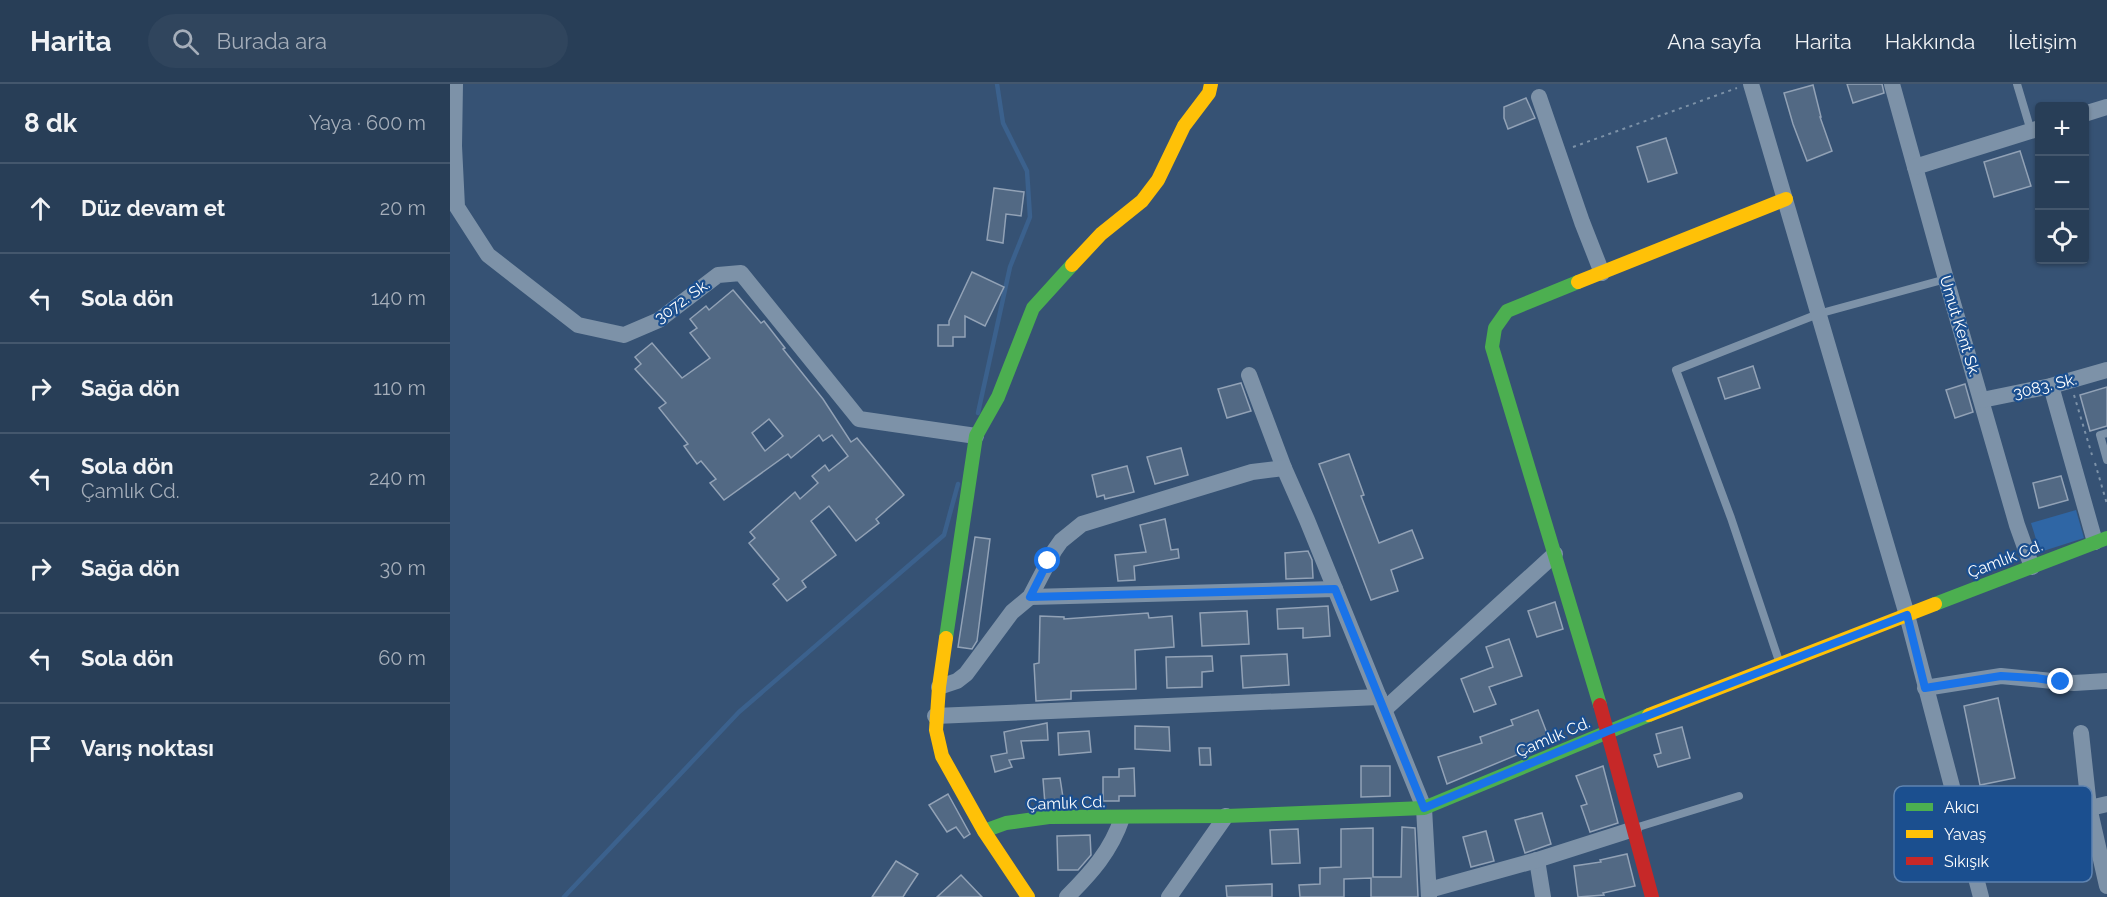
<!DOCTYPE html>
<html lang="tr">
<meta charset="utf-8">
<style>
:root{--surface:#283e57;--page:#30455d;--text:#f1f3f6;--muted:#a5aeba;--line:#44576d}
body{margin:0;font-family:Raleway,sans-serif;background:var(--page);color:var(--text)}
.controls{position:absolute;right:18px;top:18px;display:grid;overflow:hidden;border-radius:6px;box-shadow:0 2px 4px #0004}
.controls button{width:54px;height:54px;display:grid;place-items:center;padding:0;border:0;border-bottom:2px solid var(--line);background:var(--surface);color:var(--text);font:30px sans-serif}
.stop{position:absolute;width:18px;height:18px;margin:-14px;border:4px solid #1a73e8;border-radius:50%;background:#fff}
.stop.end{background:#1a73e8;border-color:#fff;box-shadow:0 2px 6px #0008}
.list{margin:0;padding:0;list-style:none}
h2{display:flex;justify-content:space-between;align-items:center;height:78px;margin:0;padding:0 24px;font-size:26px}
h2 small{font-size:20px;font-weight:400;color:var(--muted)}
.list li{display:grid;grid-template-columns:39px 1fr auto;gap:18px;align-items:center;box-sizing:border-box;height:90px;padding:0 24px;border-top:2px solid var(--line)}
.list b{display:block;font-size:22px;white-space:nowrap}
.list p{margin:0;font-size:20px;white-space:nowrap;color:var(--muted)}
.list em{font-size:20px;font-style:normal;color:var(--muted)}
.icon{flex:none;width:33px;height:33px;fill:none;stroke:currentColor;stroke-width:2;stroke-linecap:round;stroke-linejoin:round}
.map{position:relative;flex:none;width:1657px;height:813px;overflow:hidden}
header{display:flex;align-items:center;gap:36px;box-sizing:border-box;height:84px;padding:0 30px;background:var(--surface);border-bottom:2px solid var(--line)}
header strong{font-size:28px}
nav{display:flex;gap:33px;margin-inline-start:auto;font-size:21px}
.search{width:420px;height:54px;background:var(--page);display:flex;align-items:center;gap:15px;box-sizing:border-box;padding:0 21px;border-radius:33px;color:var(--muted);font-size:22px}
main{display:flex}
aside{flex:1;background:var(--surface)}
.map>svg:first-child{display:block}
.green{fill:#2f66a5}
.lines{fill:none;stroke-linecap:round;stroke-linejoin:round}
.stream{stroke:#3b618d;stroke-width:4.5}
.building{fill:#526984;stroke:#92a2b6;stroke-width:1.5;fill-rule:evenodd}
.path{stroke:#7d92a8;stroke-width:2;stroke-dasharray:3 4.5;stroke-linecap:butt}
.lane{stroke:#7d92a8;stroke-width:8}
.street{stroke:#7d92a8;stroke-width:16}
.fast{stroke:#4caf50;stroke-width:14}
.slow{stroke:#ffc107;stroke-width:14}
.jam{stroke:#c62828;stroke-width:14}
.route{stroke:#1a73e8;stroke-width:8}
.labels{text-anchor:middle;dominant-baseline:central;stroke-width:4.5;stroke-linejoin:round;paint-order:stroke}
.street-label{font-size:16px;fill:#fff;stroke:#1b4f8f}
.key{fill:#1b4f8f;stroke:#5f84b1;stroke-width:1.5}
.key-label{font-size:16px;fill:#fff}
</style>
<header>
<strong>Harita</strong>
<div class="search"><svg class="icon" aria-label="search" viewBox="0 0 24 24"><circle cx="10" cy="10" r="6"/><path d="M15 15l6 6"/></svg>Burada ara</div>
<nav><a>Ana sayfa</a><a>Harita</a><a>Hakkında</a><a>İletişim</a></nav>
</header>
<main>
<aside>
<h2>8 dk<small>Yaya · 600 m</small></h2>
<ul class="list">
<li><svg class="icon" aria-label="ahead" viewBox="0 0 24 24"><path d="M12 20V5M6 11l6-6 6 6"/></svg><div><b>Düz devam et</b></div><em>20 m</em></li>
<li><svg class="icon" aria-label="left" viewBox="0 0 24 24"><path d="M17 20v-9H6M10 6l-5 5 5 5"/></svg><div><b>Sola dön</b></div><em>140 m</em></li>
<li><svg class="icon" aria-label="right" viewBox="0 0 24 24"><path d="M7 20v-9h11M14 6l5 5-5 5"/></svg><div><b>Sağa dön</b></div><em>110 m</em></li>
<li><svg class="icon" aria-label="left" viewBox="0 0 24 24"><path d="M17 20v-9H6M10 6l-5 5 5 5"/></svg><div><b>Sola dön</b><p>Çamlık Cd.</p></div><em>240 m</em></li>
<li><svg class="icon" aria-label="right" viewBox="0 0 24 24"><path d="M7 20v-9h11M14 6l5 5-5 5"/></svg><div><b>Sağa dön</b></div><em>30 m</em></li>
<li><svg class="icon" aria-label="left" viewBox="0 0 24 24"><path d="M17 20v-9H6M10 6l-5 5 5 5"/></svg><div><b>Sola dön</b></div><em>60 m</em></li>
<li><svg class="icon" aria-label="arrive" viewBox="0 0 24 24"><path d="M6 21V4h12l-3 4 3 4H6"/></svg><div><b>Varış noktası</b></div></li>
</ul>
</aside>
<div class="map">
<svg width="1657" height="813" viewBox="0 0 1657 813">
<rect width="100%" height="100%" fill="#365274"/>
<!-- green -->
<polygon class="green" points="1626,426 1634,454 1590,468 1581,439"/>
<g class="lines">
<!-- stream -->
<g class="stream">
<polyline points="528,329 560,183 580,133 577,87 553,39 547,0"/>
<polyline points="114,813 289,628 494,451 508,400"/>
</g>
</g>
<!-- building -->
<g class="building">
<polygon points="1397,0 1432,0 1434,9 1403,19"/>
<polygon points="1363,1 1371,33 1370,33 1382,67 1357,77 1343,40 1334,9"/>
<polygon points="1076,14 1085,34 1058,45 1054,34 1054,23"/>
<polygon points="1216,54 1227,89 1198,98 1187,63"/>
<polygon points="1570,67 1581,102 1544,113 1534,78"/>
<polygon points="544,104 574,108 571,132 556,130 553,159 537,156"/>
<polygon points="522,188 554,203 535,242 515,232 515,253 503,253 503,262 488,262 488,241 499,241 499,237"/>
<path d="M283 206 311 239 314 237 335 264 333 265 373 315 401 358 407 354 454 411 426 435 429 439 406 457 379 422 361 437 386 471 352 497 356 503 337 517 323 500 329 495 299 459 305 454 300 448 345 408 350 415 368 399 362 392 375 381 379 387 398 372 382 351 373 357 369 351 341 374 338 370 274 416 260 399 266 395 251 377 247 380 234 362 238 360 209 324 216 319 185 285 191 280 185 273 202 259 232 294 260 274 240 249 247 244 240 235 256 222 259 226ZM319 335 333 352 315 367 302 349Z"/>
<polygon points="1303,282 1310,304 1275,315 1268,294"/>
<polygon points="791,299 801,327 777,334 768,305"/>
<polygon points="1515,300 1523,328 1505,334 1496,306"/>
<polygon points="1657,303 1657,342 1640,347 1630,311"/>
<polygon points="731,364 738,391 705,400 697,373"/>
<polygon points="899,370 914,411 911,412 929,459 962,446 973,474 941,486 948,507 921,516 869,380"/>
<polygon points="677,382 684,408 655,415 654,411 647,413 642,391"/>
<polygon points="1611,392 1618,416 1589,424 1583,399"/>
<polygon points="715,435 721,466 728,465 729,474 684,482 685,496 668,497 665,471 696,468 690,441"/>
<polygon points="525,453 540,455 527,557 522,565 508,563"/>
<polygon points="858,467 862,476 863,494 836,495 835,469"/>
<polygon points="1105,518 1113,545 1087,553 1078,527"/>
<polygon points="878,522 880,552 853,554 853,544 828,545 827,525"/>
<polygon points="797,527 799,560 752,562 750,529"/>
<polygon points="698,529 699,534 722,532 724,563 685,566 686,605 621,607 621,615 586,617 584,580 589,579 590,532 614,533 614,535"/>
<polygon points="1059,555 1072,592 1039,603 1046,620 1024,628 1011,595 1043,583 1036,563"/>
<polygon points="837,570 839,601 793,604 791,572"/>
<polygon points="762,572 763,587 752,588 752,603 717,604 716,573"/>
<polygon points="1548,614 1565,694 1530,701 1514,622"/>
<polygon points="1088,626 1100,657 997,700 988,673 1032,659 1030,653 1063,641 1061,636"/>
<polygon points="597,639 598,656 571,657 574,674 559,676 562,683 545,688 541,672 557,669 554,648"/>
<polygon points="685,642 719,643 720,667 685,665"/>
<polygon points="1232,643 1240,674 1208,683 1204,671 1211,669 1206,650"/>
<polygon points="639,647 641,668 609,671 608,649"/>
<polygon points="749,664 760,664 761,681 750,681"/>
<polygon points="911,682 940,682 940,712 911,713"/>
<polygon points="1153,682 1168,739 1140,748 1131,722 1137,720 1126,692"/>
<polygon points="684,684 685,712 669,712 669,717 653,717 653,693 669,693 669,685"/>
<polygon points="610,694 614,720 595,720 593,695"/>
<polygon points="498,710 520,750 514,754 506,743 497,748 479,721"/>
<polygon points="1092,729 1101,760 1075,769 1065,736"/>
<polygon points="952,743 965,744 968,813 921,813 921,794 894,795 894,813 850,813 849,801 870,800 870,784 891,783 891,745 923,744 923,793 951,793"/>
<polygon points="848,745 850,779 822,780 820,746"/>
<polygon points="1036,747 1044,777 1021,783 1013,753"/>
<polygon points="640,751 641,771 628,786 608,786 607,752"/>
<polygon points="1177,770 1185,802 1153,809 1154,811 1128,813 1124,782 1151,778 1150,776"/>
<polygon points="446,777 468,790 456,808 453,813 422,813"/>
<polygon points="511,791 532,813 487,813"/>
<polygon points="822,800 822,813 777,813 776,802"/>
</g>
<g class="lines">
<!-- path -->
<g class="path">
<polyline points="1123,63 1287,4"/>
<polyline points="1624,311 1642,371"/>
<polyline points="1645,379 1657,420"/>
</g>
<!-- lane -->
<g class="lane">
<polyline points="1567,0 1581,47"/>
<polyline points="1657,349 1650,351 1657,376"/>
<polyline points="1330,580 1281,434 1226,286 1368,230 1496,195"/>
<polyline points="1185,744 1289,712"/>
</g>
<!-- street -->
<g class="street">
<polyline points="5,0 4,62 7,123 38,171 128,241 174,251 209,236 268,191 291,189 409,335 526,352"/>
<polyline points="1301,0 1457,531 1531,813"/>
<polyline points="1442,0 1496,195 1567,441 1582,483"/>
<polyline points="1089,13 1132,138 1152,189"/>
<polyline points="1634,30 1657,23"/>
<polyline points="1465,83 1590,44"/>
<polyline points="799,291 834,384"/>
<polyline points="1601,302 1645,458"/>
<polyline points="1532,316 1601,302 1657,286"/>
<polyline points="580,513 885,505"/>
<polyline points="489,603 507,597 516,590 562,528 580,513 604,467 611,457 632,440 802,388 834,384 857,436 974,724 979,813"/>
<polyline points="1475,604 1551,592 1624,599 1657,597"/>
<polyline points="935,625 1105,470"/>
<polyline points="485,632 929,613"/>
<polyline points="1631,649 1639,723 1657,802"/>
<polyline points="1515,753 1657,720"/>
<polyline points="1087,776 1093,813"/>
<polyline points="979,806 1087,776 1184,745"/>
<path d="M617 813C641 789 661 767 672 734"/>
<polyline points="719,813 776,732"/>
</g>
<!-- fast -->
<g class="fast">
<polyline points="1128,198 1057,227 1045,244 1042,263 1150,621"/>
<polyline points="1485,520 1657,454"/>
<polyline points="496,554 526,352 548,313 583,224 622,181"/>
<polyline points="534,747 556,739 599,733 776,732 974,724 1199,631"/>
</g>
<!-- slow -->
<g class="slow">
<polyline points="622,181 651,150 692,117 708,96 734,42 759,9 761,0"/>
<polyline points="1128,198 1336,115"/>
<polyline points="496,554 489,603 486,646 492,672 534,747 578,813"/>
<polyline points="1199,631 1485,520"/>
</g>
<!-- jam -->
<polyline class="jam" points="1150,621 1202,813"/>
</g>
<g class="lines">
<!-- route -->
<polyline class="route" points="598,477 580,513 885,505 974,724 1158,647 1457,531 1475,604 1551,592 1586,594 1611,598"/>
</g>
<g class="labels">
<!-- street labels -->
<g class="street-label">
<text transform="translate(232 217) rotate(-36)">3072. Sk.</text>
<text transform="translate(1510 242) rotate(73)">Umut Kent Sk.</text>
<text transform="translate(1595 302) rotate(-13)">3083. Sk.</text>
<text transform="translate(1555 475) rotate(-21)">Çamlık Cd.</text>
<text transform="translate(1103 653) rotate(-23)">Çamlık Cd.</text>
<text transform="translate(616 719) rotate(-2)">Çamlık Cd.</text>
</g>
</g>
<!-- legend -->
<rect x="1444" y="702" width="198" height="96" rx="9" class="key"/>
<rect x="1456" y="719" width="27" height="8" fill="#4caf50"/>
<rect x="1456" y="746" width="27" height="8" fill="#ffc107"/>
<rect x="1456" y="773" width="27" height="8" fill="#c62828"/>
<g class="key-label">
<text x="1494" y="729">Akıcı</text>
<text x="1494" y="756">Yavaş</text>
<text x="1494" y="783">Sıkışık</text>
</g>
</svg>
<div class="controls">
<button>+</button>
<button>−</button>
<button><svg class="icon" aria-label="locate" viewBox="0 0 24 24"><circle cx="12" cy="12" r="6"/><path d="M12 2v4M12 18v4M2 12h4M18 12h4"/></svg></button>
</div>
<div class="stop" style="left:598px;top:477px"></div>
<div class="stop end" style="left:1611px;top:598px"></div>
</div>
</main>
